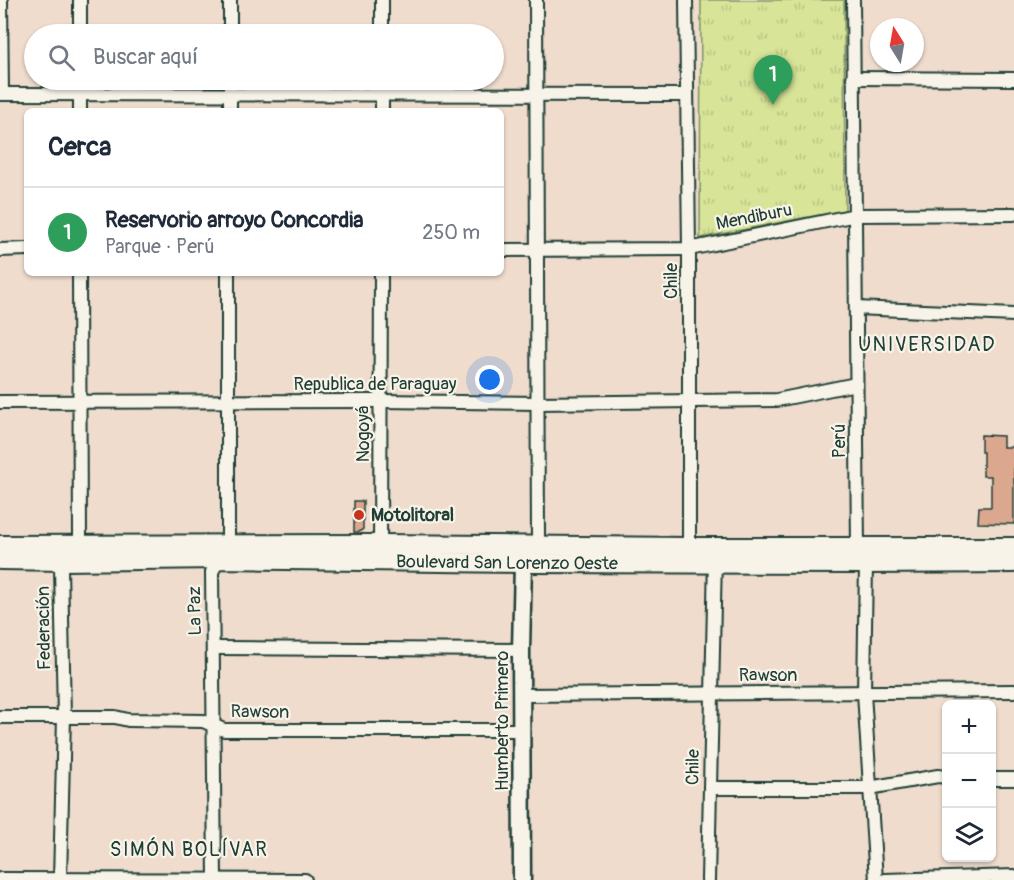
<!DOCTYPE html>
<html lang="es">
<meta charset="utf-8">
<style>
:root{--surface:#fff;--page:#f6f6f7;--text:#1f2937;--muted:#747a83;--line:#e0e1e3;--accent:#c8321e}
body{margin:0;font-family:Pangolin,sans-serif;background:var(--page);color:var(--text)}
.controls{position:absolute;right:18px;bottom:18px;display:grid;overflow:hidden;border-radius:9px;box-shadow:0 2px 4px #0004}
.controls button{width:54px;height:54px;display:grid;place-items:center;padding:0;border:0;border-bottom:2px solid var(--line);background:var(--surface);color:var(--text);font:30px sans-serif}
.compass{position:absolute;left:870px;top:18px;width:54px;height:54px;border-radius:50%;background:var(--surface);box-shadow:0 2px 4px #0004;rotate:349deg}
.you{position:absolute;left:490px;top:380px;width:21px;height:21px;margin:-15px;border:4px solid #fff;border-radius:50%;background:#1a73e8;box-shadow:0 0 0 9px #1a73e833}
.badge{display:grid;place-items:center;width:39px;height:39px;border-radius:50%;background:var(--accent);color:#fff;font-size:20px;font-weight:700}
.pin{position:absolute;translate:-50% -50px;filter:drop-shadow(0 2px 3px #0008)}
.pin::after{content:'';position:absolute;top:32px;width:21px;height:18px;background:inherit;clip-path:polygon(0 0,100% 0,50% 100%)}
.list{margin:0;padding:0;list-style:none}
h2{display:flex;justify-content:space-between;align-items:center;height:78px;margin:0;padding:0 24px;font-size:26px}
h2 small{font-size:20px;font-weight:400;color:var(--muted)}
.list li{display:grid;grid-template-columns:39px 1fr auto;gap:18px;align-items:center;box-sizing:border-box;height:90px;padding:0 24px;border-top:2px solid var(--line)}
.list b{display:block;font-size:22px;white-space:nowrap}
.list p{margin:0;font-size:20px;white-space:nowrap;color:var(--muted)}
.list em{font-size:20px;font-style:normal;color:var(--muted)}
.icon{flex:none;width:33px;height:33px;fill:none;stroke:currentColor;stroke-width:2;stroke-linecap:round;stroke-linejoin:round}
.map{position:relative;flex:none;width:1014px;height:880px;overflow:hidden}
.search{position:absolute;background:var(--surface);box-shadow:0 2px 4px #0004;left:24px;top:24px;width:480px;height:66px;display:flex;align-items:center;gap:15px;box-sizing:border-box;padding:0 21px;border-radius:33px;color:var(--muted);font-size:22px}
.panel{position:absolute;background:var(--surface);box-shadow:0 2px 4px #0004;left:24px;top:108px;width:480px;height:168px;border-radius:9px}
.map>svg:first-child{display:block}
.park{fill:url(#park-tufts);stroke:#7c9166;stroke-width:1.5}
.building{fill:#dba78f;stroke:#1f3d34;stroke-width:1.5}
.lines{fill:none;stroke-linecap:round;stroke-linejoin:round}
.street-casing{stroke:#1f3d34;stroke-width:16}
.secondary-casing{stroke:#1f3d34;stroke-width:21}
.primary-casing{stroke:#1f3d34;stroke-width:22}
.street{stroke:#f7f3e8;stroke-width:12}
.secondary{stroke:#f7f3e8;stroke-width:16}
.primary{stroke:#f7f3e8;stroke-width:18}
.poi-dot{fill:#c8321e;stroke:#f7f3e8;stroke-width:2}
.labels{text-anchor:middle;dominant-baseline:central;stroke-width:4.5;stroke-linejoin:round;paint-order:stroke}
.street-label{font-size:18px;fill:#1f3d34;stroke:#f7f3e8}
.poi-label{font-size:18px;font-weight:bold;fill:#1f3d34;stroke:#f7f3e8;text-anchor:start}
.neighbourhood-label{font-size:20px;letter-spacing:1.5px;fill:#1f3d34;stroke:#f7f3e8}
</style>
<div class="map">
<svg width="1014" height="880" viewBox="0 0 1014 880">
<defs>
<pattern id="park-tufts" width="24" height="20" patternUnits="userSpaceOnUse" patternTransform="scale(1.5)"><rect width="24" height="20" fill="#d8e598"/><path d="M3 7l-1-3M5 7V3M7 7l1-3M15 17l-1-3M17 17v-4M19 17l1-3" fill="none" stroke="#b9c584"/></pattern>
</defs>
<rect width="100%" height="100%" fill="#efdccd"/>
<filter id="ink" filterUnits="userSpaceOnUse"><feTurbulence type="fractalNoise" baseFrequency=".0167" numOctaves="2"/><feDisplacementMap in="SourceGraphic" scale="12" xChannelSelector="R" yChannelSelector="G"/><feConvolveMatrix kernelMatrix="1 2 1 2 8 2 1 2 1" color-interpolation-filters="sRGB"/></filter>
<g filter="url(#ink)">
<!-- park -->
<polygon class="park" points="701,0 844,0 845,210 700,238"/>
<!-- building -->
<g class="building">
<polygon points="981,435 1003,436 1003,447 1014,447 1014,524 978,523 979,507 991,507 991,476 983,476 983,452 981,452"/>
<polygon points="354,501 363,501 363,529 359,532 354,532"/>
</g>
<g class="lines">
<!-- street casing -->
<g class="street-casing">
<g id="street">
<polyline points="1,0 2,94"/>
<polyline points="230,0 230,34"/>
<polyline points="686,0 689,249 689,554"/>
<polyline points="853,0 858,548 866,564 864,693 876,880"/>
<polyline points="80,34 80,0"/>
<polyline points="382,34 382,0"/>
<polyline points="853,78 1014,79"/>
<polyline points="0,94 686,95"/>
<polyline points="80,111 80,80"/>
<polyline points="230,111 230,80"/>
<polyline points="382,111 382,80"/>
<polyline points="0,250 27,249"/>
<polyline points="501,250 689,249 856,215 1014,214"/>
<polyline points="856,308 1014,315"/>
<polyline points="0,402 382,401 538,403 777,400 856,384"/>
<polyline points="532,549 538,539 536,0"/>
<polyline points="380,550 381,273"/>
<polyline points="214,648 521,650"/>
<polyline points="522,695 1014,691"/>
<polyline points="0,717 115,717 128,720 203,721 224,730 521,730"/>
<polyline points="992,779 1014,779"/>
<polyline points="710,788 869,788 938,776 946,777"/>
<polyline points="0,879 305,880"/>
<polyline points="60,880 64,717 61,567 77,545 80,538 79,273"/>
<polyline points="215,880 212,572 226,544 228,536 228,273"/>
<polyline points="708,880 715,557"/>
<polyline points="885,880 1014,876"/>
</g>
</g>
<!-- secondary casing -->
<g class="secondary-casing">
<polyline id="secondary" points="522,880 521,650 523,563"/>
</g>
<!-- primary casing -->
<g class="primary-casing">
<g id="primary">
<polyline points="0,545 380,544 689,547 1014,547"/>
<path id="s1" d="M0 560 64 561 218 559 523 563 866 564 1014 563"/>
</g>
</g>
<!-- street -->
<use href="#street" class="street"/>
<!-- secondary -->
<use href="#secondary" class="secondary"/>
<!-- primary -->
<use href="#primary" class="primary"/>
</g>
</g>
<!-- markers -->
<circle class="poi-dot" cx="359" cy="515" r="6"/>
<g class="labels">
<!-- street labels -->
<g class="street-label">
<text transform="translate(754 217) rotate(-11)">Mendiburu</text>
<text transform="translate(671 281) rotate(-90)">Chile</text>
<text x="375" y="384">Republica de Paraguay</text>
<text transform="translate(363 434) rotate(-90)">Nogoyá</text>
<text transform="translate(839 441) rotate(-90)">Perú</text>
<text stroke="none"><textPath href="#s1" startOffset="507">Boulevard San Lorenzo Oeste</textPath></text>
<text transform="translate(195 611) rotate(-91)">La Paz</text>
<text transform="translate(44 628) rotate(-91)">Federación</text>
<text x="768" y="675">Rawson</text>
<text transform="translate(260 712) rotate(1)">Rawson</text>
<text transform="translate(502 721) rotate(-90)">Humberto Primero</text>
<text transform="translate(693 767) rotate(-89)">Chile</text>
</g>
<!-- poi labels -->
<g class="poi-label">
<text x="371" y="515">Motolitoral</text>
</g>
<!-- neighbourhood labels -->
<g class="neighbourhood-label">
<text x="927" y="344">UNIVERSIDAD</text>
<text x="189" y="849">SIMÓN BOLÍVAR</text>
</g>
</g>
</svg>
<div class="controls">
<button>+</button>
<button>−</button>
<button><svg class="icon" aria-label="layers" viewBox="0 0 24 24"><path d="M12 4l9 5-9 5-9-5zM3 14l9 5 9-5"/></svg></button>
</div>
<svg class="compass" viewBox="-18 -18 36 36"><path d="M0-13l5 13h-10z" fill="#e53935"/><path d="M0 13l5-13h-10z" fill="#747a83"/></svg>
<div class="you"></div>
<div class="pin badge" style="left:773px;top:105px;background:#2e9e5b">1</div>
<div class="search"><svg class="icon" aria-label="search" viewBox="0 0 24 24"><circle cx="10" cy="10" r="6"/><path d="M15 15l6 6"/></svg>Buscar aquí</div>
<section class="panel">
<h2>Cerca<small></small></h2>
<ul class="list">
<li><span class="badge" style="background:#2e9e5b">1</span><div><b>Reservorio arroyo Concordia</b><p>Parque · Perú</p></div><em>250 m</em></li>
</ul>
</section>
</div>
